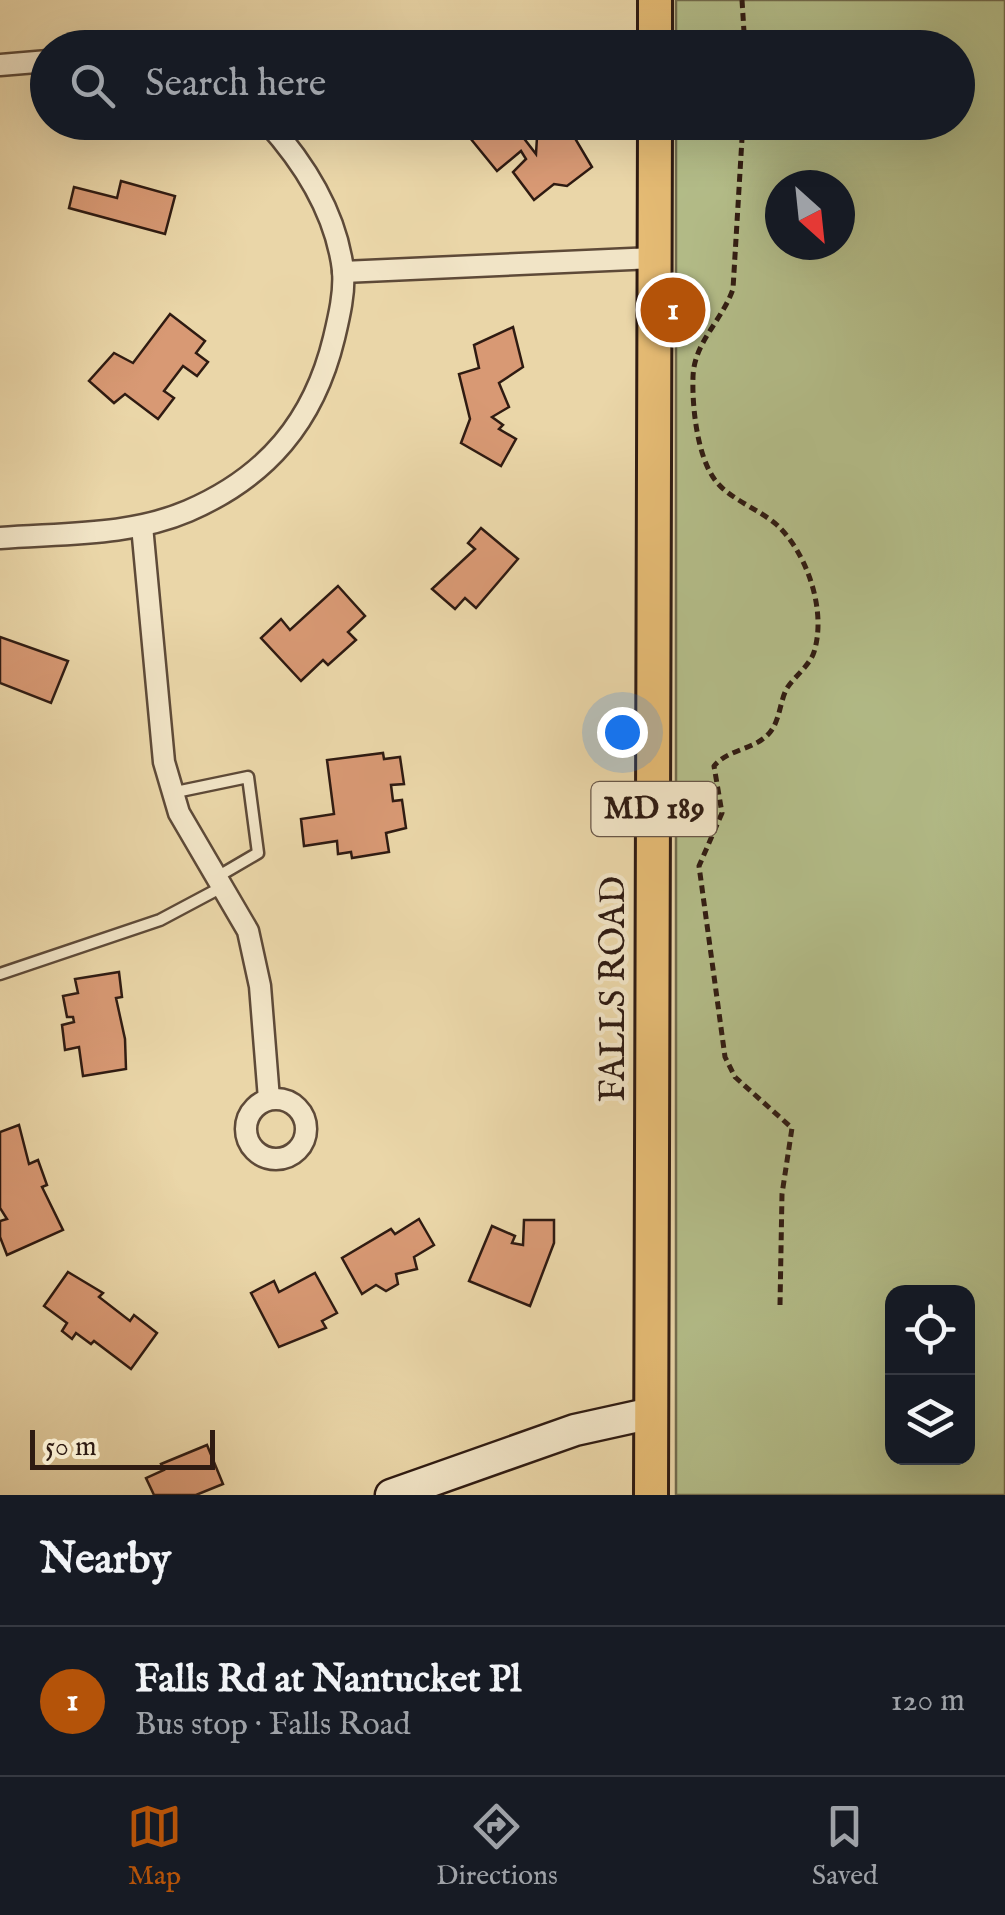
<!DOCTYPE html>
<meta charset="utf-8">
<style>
:root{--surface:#171b24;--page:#242831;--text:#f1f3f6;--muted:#9ea1a6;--line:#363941;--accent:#b45309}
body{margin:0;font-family:"IM FELL English",serif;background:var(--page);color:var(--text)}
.controls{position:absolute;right:30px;bottom:30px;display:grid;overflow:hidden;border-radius:20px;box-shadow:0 10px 40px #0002}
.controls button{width:90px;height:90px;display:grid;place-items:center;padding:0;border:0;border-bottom:2px solid var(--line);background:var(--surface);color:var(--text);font:50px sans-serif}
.compass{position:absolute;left:765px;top:170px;width:90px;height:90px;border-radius:50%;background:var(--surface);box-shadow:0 10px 40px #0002;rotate:153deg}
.scale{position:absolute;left:30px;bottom:25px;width:185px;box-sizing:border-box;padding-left:10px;border:5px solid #2f1b12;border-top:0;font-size:28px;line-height:35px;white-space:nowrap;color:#2f1b12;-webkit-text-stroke:8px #f1e4c6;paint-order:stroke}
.you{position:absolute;left:622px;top:732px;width:35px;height:35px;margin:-25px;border:8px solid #fff;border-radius:50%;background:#1a73e8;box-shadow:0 0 0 15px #1a73e833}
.badge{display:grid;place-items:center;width:65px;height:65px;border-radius:50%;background:var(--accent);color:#fff;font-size:32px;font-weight:700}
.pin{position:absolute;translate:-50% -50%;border:5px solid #fff;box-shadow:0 2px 10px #0006}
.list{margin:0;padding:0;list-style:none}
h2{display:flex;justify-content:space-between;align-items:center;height:130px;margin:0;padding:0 40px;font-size:42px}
h2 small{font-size:32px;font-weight:400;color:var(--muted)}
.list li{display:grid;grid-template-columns:65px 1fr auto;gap:30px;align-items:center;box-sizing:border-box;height:150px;padding:0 40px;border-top:2px solid var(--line)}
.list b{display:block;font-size:38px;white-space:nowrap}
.list p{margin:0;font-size:32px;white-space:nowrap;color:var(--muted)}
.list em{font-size:32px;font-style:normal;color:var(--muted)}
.icon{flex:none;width:55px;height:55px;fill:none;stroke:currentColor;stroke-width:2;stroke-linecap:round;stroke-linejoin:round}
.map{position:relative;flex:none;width:1005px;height:1495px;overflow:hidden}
.search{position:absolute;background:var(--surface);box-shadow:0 10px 40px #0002;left:30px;right:30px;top:30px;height:110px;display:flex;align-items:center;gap:25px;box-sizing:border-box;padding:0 35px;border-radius:55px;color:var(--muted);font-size:38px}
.sheet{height:280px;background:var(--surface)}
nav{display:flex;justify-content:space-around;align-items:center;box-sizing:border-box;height:140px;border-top:2px solid var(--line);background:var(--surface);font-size:28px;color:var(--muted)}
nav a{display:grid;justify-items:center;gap:5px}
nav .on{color:var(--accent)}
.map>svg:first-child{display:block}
.green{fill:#b4be8a;stroke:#726c4e;stroke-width:2.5;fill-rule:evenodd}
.building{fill:#d89974;stroke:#2f1b12;stroke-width:2.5}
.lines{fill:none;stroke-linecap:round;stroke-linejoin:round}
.lane-casing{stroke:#5e4a38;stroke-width:15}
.street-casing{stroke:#5e4a38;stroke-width:25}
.secondary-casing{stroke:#2f1b12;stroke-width:35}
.primary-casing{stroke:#2f1b12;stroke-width:38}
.path{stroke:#2f1b12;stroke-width:5;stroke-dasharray:8 5;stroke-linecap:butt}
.lane{stroke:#f1e4c6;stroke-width:10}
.street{stroke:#f1e4c6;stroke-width:20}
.secondary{stroke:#f1e4c6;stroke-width:30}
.primary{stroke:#e5bb74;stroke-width:32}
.labels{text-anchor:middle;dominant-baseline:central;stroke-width:9;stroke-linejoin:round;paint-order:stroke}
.shield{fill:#f1e4c6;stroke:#695748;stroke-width:2.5}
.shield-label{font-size:32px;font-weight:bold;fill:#2f1b12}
.street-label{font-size:35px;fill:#2f1b12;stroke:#f1e4c6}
</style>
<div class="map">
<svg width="1005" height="1495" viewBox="0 0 1005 1495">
<rect width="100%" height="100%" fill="#ead6a8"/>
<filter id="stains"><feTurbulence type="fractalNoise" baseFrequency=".002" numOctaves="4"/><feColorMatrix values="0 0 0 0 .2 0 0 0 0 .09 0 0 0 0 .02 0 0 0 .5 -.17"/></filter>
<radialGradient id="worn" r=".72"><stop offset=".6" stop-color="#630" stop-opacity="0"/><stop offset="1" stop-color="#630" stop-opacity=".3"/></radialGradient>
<!-- green -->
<path class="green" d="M676 0H1005V1495H676V123L958 122V48L676 47ZM780 185H840V245H780ZM968 1292V1458H892V1292Z"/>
<!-- building -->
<g class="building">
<polygon points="457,122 519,122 510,130 514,134 519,132 536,154 537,137 551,125 566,123 592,167 567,186 554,184 534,200 513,172 526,159 521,151 497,171"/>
<polygon points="121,181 175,196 165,234 69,208 74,187 117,198"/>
<polygon points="170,314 205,341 196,353 208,362 197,376 183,366 164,391 174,398 158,419 125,394 114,403 89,381 114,353 133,363"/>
<polygon points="513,327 523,367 499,383 509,407 492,417 503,425 499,429 516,439 501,466 461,443 470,419 459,374 479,368 474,345"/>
<polygon points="481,528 518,559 476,608 465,598 455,609 432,589 475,549 468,543"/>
<polygon points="338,586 365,616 348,632 356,640 328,665 323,660 301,681 261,638 281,619 290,630"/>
<polygon points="0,637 68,661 51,703 0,683"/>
<polygon points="383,753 384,759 400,757 404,784 391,785 393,801 402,800 406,828 386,833 389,852 352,858 351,852 338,854 337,841 304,846 301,819 334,814 327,760"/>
<polygon points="119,972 122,997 116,998 125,1039 126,1069 83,1076 79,1047 65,1050 62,1025 74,1022 73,1017 67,1017 63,996 78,993 75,979"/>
<polygon points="19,1125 29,1164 38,1160 47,1185 42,1187 63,1230 7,1255 0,1237 0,1221 7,1219 0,1208 0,1132"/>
<polygon points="419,1219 434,1245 414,1257 417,1269 396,1274 398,1284 386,1291 376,1285 362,1294 342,1258 391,1229 395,1234"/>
<polygon points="524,1220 554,1220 554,1243 530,1306 469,1281 492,1226 515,1236 512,1243 523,1245"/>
<polygon points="68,1272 103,1293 99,1297 130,1321 134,1315 157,1333 131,1369 94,1341 91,1344 76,1333 72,1339 62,1331 67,1323 44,1306"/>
<polygon points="315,1273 337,1313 322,1321 326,1328 279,1347 251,1293 274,1281 279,1292"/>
<polygon points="207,1445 223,1484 196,1495 154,1495 146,1478 164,1470 161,1464"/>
</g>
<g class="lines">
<!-- lane casing -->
<g class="lane-casing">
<g id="lane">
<polyline points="171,793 248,777 258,853 217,877"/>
<polyline points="0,974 160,920 222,887"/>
</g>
</g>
<!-- street casing -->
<g class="street-casing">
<g id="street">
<polyline points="0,65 48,61"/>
<polyline points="343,272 654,258"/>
<polyline points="142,526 164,762 179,813 248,931 260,986 269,1099"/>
<path d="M0 538C62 533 130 536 188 511 267 477 314 421 334 338 339 317 345 292 343 270 336 213 305 164 267 122"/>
<circle cx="276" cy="1129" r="30"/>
</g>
</g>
<!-- secondary casing -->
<g class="secondary-casing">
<polyline id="secondary" points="391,1495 575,1430 652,1413"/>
</g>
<!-- primary casing -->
<g class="primary-casing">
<g id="primary">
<polyline points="655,48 655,0"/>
<polyline points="651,1495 655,122"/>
</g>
</g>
<!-- path -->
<g class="path">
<polyline points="742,0 745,48"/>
<path d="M743 122 733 289C722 321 694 342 693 377 692 406 697 456 715 480 729 499 759 509 777 525 807 553 827 611 814 652 810 665 795 676 787 688 780 701 780 719 771 731 757 750 729 748 714 766L722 813 699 866 725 1057 735 1077 792 1128 782 1194 780 1305"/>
</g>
<!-- lane -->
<use href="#lane" class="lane"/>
<!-- street -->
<use href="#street" class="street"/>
<!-- secondary -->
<use href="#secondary" class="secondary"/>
<!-- primary -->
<use href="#primary" class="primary"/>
</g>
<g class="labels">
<!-- shield labels -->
<rect class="shield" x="591.5" y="782" width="125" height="54" rx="8"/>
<g class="shield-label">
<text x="654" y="809">MD 189</text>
</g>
<!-- street labels -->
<g class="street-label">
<text transform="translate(614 989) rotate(-90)">FALLS ROAD</text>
</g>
</g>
<rect width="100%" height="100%" filter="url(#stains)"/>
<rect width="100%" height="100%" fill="url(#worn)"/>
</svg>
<div class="controls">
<button><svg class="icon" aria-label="locate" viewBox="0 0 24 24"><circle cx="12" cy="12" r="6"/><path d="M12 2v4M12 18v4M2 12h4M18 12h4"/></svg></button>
<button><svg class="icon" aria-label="layers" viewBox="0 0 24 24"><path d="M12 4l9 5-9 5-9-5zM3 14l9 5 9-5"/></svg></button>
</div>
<svg class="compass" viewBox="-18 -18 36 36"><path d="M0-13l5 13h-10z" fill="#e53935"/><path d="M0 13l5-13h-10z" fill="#9ea1a6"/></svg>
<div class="scale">50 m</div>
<div class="you"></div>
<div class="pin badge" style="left:673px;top:310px">1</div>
<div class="search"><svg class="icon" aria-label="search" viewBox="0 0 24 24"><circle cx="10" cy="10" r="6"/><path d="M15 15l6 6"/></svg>Search here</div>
</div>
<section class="sheet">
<h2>Nearby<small></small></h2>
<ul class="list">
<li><span class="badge">1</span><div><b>Falls Rd at Nantucket Pl</b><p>Bus stop · Falls Road</p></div><em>120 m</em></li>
</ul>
</section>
<nav>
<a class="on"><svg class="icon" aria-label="map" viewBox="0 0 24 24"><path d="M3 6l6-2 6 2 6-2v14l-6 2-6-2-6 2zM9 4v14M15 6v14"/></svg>Map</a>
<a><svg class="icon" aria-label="directions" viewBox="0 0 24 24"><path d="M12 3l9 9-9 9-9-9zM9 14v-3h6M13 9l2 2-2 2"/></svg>Directions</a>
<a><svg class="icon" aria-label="saved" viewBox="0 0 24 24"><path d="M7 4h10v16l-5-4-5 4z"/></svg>Saved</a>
</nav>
